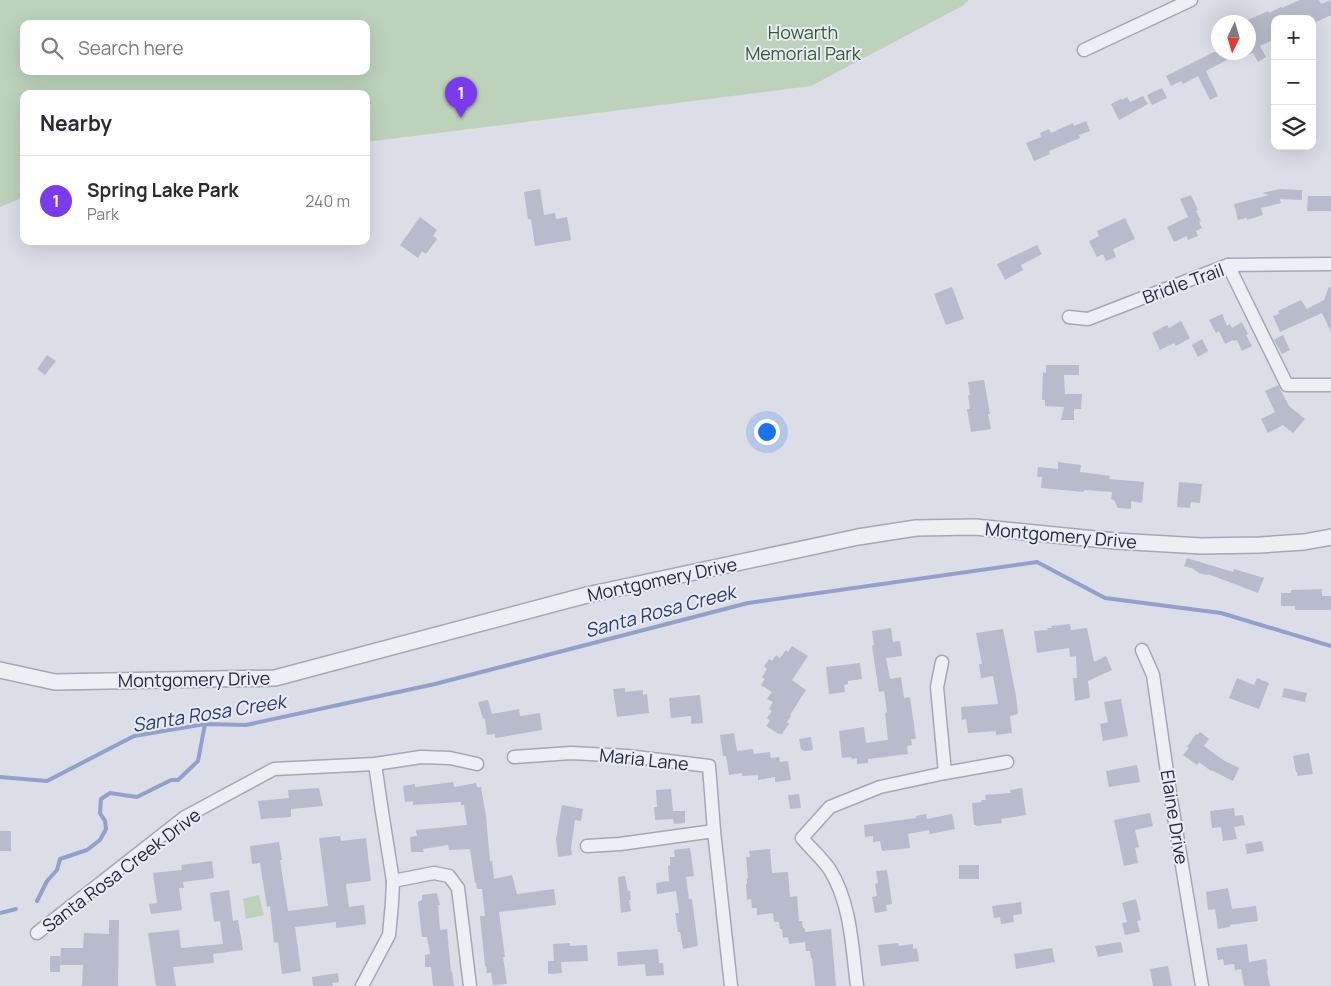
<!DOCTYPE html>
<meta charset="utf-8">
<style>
:root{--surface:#fff;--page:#f2f2f3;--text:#2b2b33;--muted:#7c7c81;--line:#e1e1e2;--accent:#7c3aed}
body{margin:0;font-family:Manrope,sans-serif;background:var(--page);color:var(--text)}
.controls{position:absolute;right:15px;top:15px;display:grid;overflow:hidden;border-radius:10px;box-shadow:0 5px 20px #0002}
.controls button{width:45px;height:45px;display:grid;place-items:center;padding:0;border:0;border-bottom:1px solid var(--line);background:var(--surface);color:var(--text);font:25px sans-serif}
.compass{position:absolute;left:1211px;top:15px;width:45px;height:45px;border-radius:50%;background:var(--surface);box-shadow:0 5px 20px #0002;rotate:185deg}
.you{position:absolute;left:766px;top:431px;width:18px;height:18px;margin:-12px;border:4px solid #fff;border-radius:50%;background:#1a73e8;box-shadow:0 0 0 8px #1a73e833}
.badge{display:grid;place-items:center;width:32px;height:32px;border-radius:50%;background:var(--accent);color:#fff;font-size:16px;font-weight:700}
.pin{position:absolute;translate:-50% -41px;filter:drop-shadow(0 1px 2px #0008)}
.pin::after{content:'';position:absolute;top:26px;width:18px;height:15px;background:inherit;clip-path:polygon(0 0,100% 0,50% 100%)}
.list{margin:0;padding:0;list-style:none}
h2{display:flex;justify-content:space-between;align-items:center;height:65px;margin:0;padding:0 20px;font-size:21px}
h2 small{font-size:16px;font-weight:400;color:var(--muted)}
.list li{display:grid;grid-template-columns:32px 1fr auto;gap:15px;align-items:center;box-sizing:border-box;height:90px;padding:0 20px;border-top:1px solid var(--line)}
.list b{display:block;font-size:19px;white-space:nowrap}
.list p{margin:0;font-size:16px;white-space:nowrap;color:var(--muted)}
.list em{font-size:16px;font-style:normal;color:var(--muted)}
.icon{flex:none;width:28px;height:28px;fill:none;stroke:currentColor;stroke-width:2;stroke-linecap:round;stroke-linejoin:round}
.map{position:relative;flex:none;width:1331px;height:986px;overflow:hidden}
.search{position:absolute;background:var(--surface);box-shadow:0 5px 20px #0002;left:20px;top:20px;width:350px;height:55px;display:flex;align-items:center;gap:12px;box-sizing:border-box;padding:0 18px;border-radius:10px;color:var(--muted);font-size:19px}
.panel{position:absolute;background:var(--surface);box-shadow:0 5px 20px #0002;left:20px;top:90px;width:350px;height:155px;border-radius:10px}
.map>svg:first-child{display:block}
.green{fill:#bcd2bb;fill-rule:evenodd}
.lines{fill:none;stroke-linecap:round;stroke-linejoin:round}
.stream{stroke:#91a1cc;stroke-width:4}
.building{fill:#b8bbcb}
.minor-casing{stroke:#a4a7b5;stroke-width:15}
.tertiary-casing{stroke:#a4a7b5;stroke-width:18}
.minor{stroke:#eeeff5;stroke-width:12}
.tertiary{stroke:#eeeff5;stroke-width:15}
.labels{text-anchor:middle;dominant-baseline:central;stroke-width:4;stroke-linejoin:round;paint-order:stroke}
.park-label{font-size:18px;fill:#2f5c30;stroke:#eaecf5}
.street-label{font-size:18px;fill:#23283f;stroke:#eaecf5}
.water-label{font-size:19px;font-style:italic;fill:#2a3c77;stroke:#eaecf5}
</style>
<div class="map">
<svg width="1331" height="986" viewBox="0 0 1331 986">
<rect width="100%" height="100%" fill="#dbdde7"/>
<!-- green -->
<g class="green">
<path d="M0 0H969L962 6 811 86 366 142V94H24V197L0 207ZM24 24H366V71H24Z"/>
<polygon points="259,895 264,915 246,919 243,899"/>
</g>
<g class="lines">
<!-- stream -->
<g class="stream">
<polyline points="0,777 47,781 134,736 205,724 246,725 435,684 748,603 1037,562 1105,598 1221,613 1331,646"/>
<polyline points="37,901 47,881 57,870 60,859 87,850 100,840 106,829 105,821 100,813 101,799 110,793 137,797 171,780 178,780 198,761 205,724"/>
<polyline points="0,913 16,909"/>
</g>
</g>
<!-- building -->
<g class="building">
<polygon points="1300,0 1319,0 1321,4 1331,0 1331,15 1312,24 1312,19 1275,19 1275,39 1260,46 1266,57 1258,62 1253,53 1248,55 1248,20 1268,11 1269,13 1281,7 1282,8"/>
<polygon points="1214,52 1242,52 1206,71 1218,96 1210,100 1198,76 1183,84 1181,81 1171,86 1166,76"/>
<polygon points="1162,88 1167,98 1152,105 1147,95"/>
<polygon points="1143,96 1148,104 1119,120 1111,104 1121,99 1122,100 1127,97 1130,102"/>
<polygon points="1086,121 1090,131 1079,135 1080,138 1049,151 1050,154 1034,161 1026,143 1041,137 1040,133 1049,129 1051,133 1073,123 1074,126"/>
<polygon points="540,189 544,215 555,213 556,219 567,217 571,240 535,246 531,219 528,219 524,192"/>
<polygon points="1280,189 1302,190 1302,200 1280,199 1281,203 1261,208 1263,215 1247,220 1247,218 1238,220 1234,204 1269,195 1262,193"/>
<polygon points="1191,195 1198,210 1196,211 1201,221 1199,222 1202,228 1196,231 1198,236 1188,240 1187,236 1174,242 1167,227 1188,217 1180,199"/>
<polygon points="1308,196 1331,196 1331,211 1307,211"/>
<polygon points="420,217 437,230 433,236 437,239 426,254 422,251 418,258 400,245"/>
<polygon points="1125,218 1135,239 1113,249 1116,257 1106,261 1103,254 1097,257 1089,241 1099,236 1097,231"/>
<polygon points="1037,245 1042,254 1021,265 1023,270 1005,280 997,264"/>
<polygon points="952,287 964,319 946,325 934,294"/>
<polygon points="1329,287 1331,287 1331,332 1322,313 1280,332 1273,316 1279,314 1278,311 1301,300 1307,309 1324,300"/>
<polygon points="1222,314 1227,326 1230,324 1232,328 1242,322 1248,334 1246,335 1252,346 1242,351 1237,340 1234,341 1233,340 1225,344 1219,331 1216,333 1209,320"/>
<polygon points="1181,321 1190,338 1176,346 1174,343 1160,350 1152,333 1167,325 1169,328"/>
<polygon points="1283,335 1290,350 1282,354 1274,340"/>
<polygon points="1202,339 1208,351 1198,357 1192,345"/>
<polygon points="47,355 56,361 45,375 37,369"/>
<polygon points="1046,365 1079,365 1079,375 1064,375 1065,394 1082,394 1081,409 1074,409 1074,420 1061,420 1064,407 1045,406 1045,400 1042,400 1043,372 1046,373"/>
<polygon points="984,380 990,414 988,414 991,429 971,432 967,409 970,409 968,395 970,395 968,382"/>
<polygon points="1278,385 1289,406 1305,419 1293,433 1283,425 1268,433 1261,419 1275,412 1265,391"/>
<polygon points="1058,462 1081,465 1080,472 1110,476 1109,479 1144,482 1142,503 1131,501 1131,509 1118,508 1114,500 1111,499 1112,492 1084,490 1084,492 1041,488 1042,477 1037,477 1038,467 1058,469"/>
<polygon points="1179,482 1202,484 1200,503 1191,502 1190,508 1177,507"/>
<polygon points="1187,558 1233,572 1234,569 1264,578 1258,593 1208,574 1207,575 1198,573 1198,572 1194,570 1194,569 1184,566"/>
<polygon points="1322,589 1322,596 1331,596 1331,610 1295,610 1295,606 1281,606 1281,593 1291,593 1291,590"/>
<polygon points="1070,624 1071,630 1087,628 1094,662 1106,656 1112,670 1088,681 1090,698 1075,701 1073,678 1077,678 1076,656 1070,657 1069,648 1037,653 1034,631 1048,630 1047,628 1052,628 1051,626"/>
<polygon points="891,628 893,642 900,641 902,656 886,658 890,679 901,677 904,698 910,697 916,739 911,739 912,745 907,746 908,754 868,759 868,763 857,764 857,758 852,759 851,757 842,758 839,731 864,727 866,743 888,740 885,713 887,712 884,691 879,692 872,646 874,645 872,631"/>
<polygon points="1003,629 1016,696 1018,714 1010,716 1012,733 996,735 996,731 968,733 966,719 962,720 961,707 998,704 993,676 981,678 979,664 982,664 976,633"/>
<polygon points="792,646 808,656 792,680 806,690 790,715 791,716 787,722 789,724 782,734 779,734 766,726 770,721 767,718 772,711 769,709 773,702 767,699 772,692 761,685 765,679 762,677 767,669 764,666 769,659 772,661 776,655 780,658 786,650 788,652"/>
<polygon points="860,663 862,679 848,681 848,684 844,685 845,692 829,694 826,667"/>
<polygon points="1237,678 1254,685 1257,678 1269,683 1259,709 1229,698"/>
<polygon points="625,688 625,692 643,690 643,695 647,694 649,713 617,717 613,689"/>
<polygon points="1284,688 1307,693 1305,702 1282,697"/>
<polygon points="700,695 703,723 691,724 691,716 671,718 669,698"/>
<polygon points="1121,699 1128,736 1103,741 1100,724 1108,722 1104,702"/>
<polygon points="488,700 492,714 519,709 520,716 540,713 542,730 495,738 495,734 487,735 485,718 483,719 478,702"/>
<polygon points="1200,732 1209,739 1204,746 1223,760 1239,768 1233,781 1211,770 1211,771 1199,762 1197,765 1183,755 1189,748 1187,747 1196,734 1197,735"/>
<polygon points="734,733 737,751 753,749 754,754 770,752 771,758 779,757 780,762 788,761 791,780 775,782 775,777 758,780 758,775 742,776 742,773 729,775 726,756 723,756 720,735"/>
<polygon points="811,737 813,750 804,751 801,749 799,739"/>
<polygon points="1309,753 1313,774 1298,776 1297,772 1296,772 1293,756"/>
<polygon points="1137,765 1140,782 1109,787 1106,771"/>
<polygon points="453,782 454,787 476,783 477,787 481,787 486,816 490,861 492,861 494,879 512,875 517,894 554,889 556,905 499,912 505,957 503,957 507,984 493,985 491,973 487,973 486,966 485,966 480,916 485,916 482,889 477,889 476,883 475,883 470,849 449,850 448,845 423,849 424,852 411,852 410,837 417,836 416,830 467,825 464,805 461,805 461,802 413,805 413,801 405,802 403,786 415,784 415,787"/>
<polygon points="319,788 323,806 291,809 291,817 261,819 258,801 289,798 288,790"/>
<polygon points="1022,788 1026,815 1001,819 1002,823 977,826 976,825 974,825 972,803 982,802 981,800 986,800 985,795 1011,793 1010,790"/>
<polygon points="671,789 673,811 685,811 685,823 674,824 673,819 655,820 654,807 657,807 656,790"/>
<polygon points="799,794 801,808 790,809 788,795"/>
<polygon points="562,805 583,809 581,821 575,820 571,848 572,855 558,857 556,839"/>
<polygon points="1234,808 1235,816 1243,815 1245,825 1234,827 1237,839 1223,841 1221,827 1212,828 1210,811"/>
<polygon points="1150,813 1153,826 1135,830 1139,847 1135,848 1138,863 1124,866 1114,820"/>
<polygon points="926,814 927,819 952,814 955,829 930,834 929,830 908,834 910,848 882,851 880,841 873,842 873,836 865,837 864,825 916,818 916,816"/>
<rect x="0" y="831" width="11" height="20"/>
<polygon points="340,836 341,841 366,838 371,881 346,884 349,907 364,905 366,924 336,928 336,922 295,927 301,971 282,974 278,942 274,943 270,906 267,907 260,863 252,864 250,846 279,842 282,860 280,860 288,911 328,906 319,838"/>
<polygon points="1262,841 1264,851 1247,854 1245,844"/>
<polygon points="690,848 694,876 686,877 689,899 692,899 698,946 683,949 680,932 678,932 675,913 679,913 676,891 657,894 656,883 669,881 668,866 670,866 670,857 675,857 674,850"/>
<polygon points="770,849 772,873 788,872 790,897 797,896 799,921 802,921 803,928 805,928 805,932 831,929 836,986 815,986 812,958 811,958 810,951 806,951 805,942 789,944 788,937 783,938 782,929 780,929 779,922 774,922 773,913 757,915 757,908 752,908 751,899 747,900 746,884 747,884 747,878 748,878 746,857 750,857 749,851"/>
<polygon points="212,861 214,878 183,882 184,888 179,888 182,910 151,914 149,904 157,903 153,873 182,870 181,865"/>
<rect x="959" y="865" width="20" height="14"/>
<polygon points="887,870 892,904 886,905 887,911 875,913 872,897 877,896 875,884 878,883 876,871"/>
<polygon points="625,876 628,891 630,891 631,900 629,900 631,911 621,913 618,877"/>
<polygon points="1228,888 1232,909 1256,906 1258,921 1230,925 1230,927 1218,929 1215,909 1208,910 1206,892"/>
<polygon points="229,890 233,921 238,920 243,950 213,954 214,963 173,967 176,986 156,986 148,933 179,930 181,948 223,944 220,921 214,922 210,893"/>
<polygon points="437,893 440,905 438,905 440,930 447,929 451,972 452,971 454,986 433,986 431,967 425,967 425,955 430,954 427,937 422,937 418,902 422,900 422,895"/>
<polygon points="1136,899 1141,920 1137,921 1140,932 1125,935 1122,923 1127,922 1122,903"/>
<polygon points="1021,902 1022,914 1013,915 1014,922 1001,924 1000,917 994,918 992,906"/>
<polygon points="109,920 119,920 118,986 82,986 83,965 60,965 61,948 83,948 84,933 109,934"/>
<polygon points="1121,942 1123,952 1098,957 1095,946"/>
<polygon points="570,943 570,946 587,945 588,961 561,962 562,973 548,974 548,961 554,961 553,944"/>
<polygon points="898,943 899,946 913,944 913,949 917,948 919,961 881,966 878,945"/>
<polygon points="1247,944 1249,962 1266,959 1268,970 1267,971 1270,986 1244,986 1241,969 1235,970 1234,964 1224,965 1223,959 1218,960 1216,948"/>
<polygon points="1052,948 1055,962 1016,969 1014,954"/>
<polygon points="658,949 659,963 663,963 664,975 646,976 645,964 618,966 617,952"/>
<rect x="50" y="956" width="10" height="16"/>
<polygon points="1168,966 1172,986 1153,986 1150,969"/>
<polygon points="338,973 339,982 332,983 333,986 313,986 312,977"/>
</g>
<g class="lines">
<!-- minor casing -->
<g class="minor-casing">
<g id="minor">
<polyline points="1084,50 1191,0"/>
<polyline points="1228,265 1287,385 1331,385"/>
<polyline points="1069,317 1088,319 1228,265 1331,264"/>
<polyline points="1142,650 1153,675 1170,793 1202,986"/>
<polyline points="942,662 937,687 945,773"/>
<polyline points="514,757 571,753 627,756 709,766 714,831 731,986"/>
<polyline points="587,846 620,844 714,831"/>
<polyline points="393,881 434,873 449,876 458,888 470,986"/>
<polyline points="37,933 185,817 274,769 375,764 421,757 450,758 477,764"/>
<polyline points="362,986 389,935 392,903 393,881 382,812 375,764"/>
<path d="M857 986C852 947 851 904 830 870 823 859 810 848 802 838L830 807 880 787 945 773 1007 762"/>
</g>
</g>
<!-- tertiary casing -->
<g class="tertiary-casing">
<polyline id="tertiary" points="0,670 55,682 275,678 587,595 858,537 916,528 975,527 1115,541 1201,546 1260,545 1304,542 1331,537"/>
</g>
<!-- minor -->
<use href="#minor" class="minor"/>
<!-- tertiary -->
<use href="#tertiary" class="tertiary"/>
</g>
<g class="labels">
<!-- park labels -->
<g class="park-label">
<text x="803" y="32">Howarth<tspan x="803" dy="21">Memorial Park</tspan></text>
</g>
<!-- street labels -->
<g class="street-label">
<text transform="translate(1183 283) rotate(-20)">Bridle Trail</text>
<text transform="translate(1061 535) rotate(5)">Montgomery Drive</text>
<text transform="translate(662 579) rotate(-12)">Montgomery Drive</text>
<text transform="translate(194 679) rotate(-1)">Montgomery Drive</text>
<text transform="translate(644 759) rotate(6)">Maria Lane</text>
<text transform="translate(1175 817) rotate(81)">Elaine Drive</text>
<text transform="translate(121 870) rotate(-37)">Santa Rosa Creek Drive</text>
</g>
<!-- water labels -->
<g class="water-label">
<text transform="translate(660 611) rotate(-15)">Santa Rosa Creek</text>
<text transform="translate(209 713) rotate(-9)">Santa Rosa Creek</text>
</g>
</g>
</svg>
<div class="controls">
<button>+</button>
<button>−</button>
<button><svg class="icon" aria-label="layers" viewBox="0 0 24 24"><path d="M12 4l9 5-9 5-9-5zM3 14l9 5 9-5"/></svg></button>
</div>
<svg class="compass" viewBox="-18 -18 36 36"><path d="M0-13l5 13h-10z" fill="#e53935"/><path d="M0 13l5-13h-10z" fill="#7c7c81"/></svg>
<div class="you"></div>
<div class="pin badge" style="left:461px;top:118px">1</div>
<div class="search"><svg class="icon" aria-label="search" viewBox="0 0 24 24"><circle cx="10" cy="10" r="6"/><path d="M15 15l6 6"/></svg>Search here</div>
<section class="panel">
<h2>Nearby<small></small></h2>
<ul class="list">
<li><span class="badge">1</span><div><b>Spring Lake Park</b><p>Park</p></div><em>240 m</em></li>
</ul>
</section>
</div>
